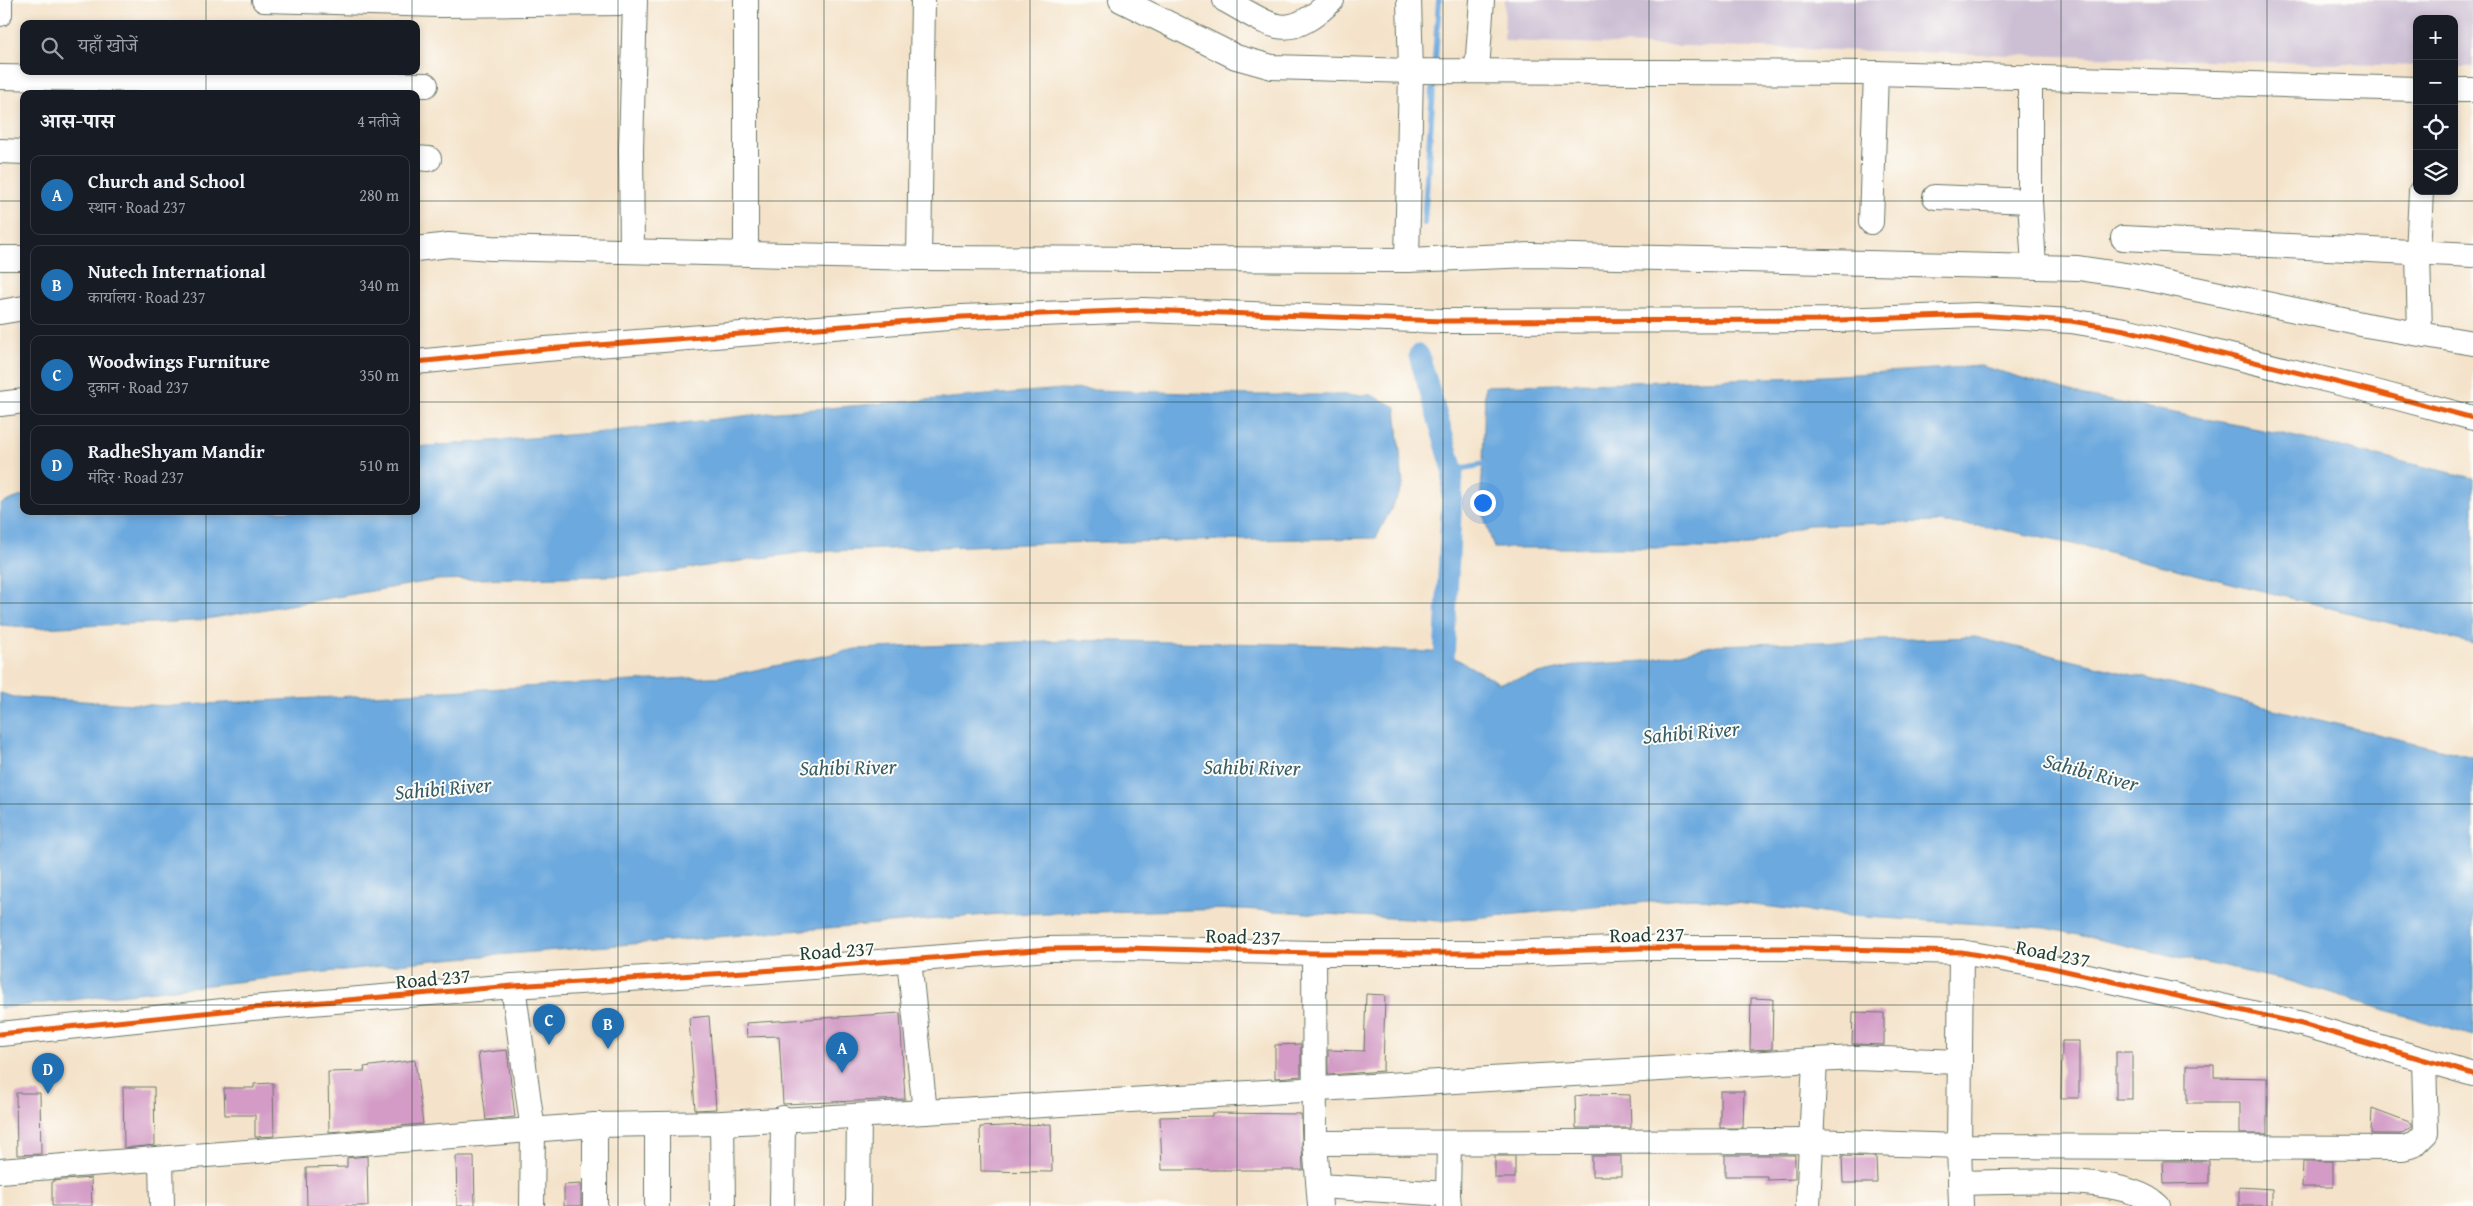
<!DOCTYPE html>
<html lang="hi">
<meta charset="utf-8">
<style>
:root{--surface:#171b24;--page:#242831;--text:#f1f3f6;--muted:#9ea1a6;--line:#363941;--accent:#1f6fb2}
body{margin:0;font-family:"Gentium Book Plus","Noto Serif Devanagari",serif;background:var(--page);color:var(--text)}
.controls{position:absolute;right:15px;top:15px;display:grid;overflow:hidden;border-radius:10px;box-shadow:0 2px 8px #0003}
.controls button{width:45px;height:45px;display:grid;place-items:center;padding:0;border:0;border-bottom:1px solid var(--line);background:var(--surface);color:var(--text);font:25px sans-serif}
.you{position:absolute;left:1482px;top:502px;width:18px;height:18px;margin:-12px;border:4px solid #fff;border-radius:50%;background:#1a73e8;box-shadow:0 0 0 8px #1a73e833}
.badge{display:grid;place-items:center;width:32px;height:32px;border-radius:50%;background:var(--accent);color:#fff;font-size:16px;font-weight:700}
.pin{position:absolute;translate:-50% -41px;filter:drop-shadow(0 1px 2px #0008)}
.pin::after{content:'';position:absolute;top:26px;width:18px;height:15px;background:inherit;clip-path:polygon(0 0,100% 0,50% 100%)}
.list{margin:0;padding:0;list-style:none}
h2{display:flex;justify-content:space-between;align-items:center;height:65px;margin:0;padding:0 20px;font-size:21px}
h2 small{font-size:16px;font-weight:400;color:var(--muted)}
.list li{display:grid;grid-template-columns:32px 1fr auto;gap:15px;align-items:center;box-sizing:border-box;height:80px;margin:0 10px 10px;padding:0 10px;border:1px solid var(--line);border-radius:10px}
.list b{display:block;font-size:19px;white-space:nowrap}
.list p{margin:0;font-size:16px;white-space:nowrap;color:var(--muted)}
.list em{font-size:16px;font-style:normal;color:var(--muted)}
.icon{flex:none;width:28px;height:28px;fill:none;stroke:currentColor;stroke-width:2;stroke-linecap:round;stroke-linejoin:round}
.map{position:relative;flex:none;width:2473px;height:1206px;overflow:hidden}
.search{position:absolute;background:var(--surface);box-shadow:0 2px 8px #0003;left:20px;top:20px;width:400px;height:55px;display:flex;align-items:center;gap:12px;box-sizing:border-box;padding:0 18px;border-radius:10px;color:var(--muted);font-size:19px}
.panel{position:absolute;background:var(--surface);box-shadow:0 2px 8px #0003;left:20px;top:90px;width:400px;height:425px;border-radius:10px}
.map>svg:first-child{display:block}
.industrial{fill:#ccbfd4}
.water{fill:#6ca9de;stroke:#467389}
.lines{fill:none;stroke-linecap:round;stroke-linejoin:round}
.stream{stroke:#6ca9de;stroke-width:6}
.canal{stroke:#6ca9de;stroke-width:21}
.building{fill:#d39bc6}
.minor-casing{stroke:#6a7768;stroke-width:26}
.minor{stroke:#fff;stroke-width:24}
.cycleway-casing{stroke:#fdfcf7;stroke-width:8}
.cycleway{stroke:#e8590c;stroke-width:5}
.grid{fill:none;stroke:#1f3d34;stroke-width:1;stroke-opacity:0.55}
.labels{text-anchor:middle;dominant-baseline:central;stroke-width:4;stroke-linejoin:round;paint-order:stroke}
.street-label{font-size:20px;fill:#1f3d34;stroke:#fdfcf7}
.water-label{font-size:21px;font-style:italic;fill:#365d67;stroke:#fdfcf7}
</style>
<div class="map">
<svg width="2473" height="1206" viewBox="0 0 2473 1206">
<rect width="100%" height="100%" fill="#fdfcf7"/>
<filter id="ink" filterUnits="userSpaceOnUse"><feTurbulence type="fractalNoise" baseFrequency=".02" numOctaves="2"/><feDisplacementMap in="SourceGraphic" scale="10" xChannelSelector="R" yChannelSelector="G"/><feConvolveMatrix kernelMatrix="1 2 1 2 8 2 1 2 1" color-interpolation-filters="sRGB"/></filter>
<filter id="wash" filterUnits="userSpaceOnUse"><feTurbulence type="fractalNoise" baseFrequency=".0096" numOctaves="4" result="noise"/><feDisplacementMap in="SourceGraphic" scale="20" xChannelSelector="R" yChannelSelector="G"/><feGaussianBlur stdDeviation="1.12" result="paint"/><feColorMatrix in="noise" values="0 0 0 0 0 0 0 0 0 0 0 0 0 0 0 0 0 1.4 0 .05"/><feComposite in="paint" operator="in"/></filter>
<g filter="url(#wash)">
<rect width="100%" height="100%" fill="#f4e3ca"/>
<!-- industrial -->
<polygon class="industrial" points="1505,0 2473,0 2473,67 2454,67 2454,19 2417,19 2417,66 1504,41"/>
<!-- water -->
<g class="water">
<polygon points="1981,366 2085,396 2274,432 2473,478 2473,644 2092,548 1989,527 1936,522 1808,525 1739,548 1494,548 1480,504 1483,463 1485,386 1806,377"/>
<polygon points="1062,389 1254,395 1371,395 1396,407 1403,486 1376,538 1051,543 804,552 644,575 437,580 195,621 38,628 0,625 0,504 24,495 24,511 416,511 416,447 605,432 778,412"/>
<polygon points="1975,637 2473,757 2473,1036 2288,981 2046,928 1849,916 1693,898 1440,921 1241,909 1000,914 435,960 0,1008 0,693 14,697 168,706 726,676 856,649 1067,640 1325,645 1446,653 1499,683 1579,665 1645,661 1716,645"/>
</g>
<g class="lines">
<!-- stream -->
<g class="stream">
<polyline points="1424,223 1439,0"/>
<polyline points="1453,470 1491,463"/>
</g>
<!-- canal -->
<polyline class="canal" points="1419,355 1453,470 1443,682"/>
</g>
<g id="blocks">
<!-- building -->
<g class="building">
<polygon points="1366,994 1385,995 1383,1071 1328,1075 1328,1050 1364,1051"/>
<polygon points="1751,998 1773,999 1772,1049 1750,1050"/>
<polygon points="1853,1012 1884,1013 1884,1045 1852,1044"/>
<polygon points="900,1013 905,1099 783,1104 779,1036 747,1037 746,1023"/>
<polygon points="709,1016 716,1109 695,1110 689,1018"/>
<polygon points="2062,1041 2079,1041 2079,1098 2061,1098"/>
<polygon points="1301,1044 1301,1076 1275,1078 1275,1045"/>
<polygon points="507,1050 515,1117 486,1120 478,1053"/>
<rect x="2116" y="1052" width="16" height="47"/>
<polygon points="415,1060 423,1124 329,1132 328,1072 365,1071 364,1067"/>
<polygon points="2187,1065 2214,1065 2214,1077 2267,1078 2267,1134 2240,1134 2240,1103 2187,1103"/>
<polygon points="273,1083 274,1136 255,1137 255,1115 225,1115 224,1088 254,1088 254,1084"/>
<polygon points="123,1087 154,1087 155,1145 124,1148"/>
<polygon points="1720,1091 1744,1091 1743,1128 1720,1128"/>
<polygon points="16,1093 40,1093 41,1154 17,1155"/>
<polygon points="1592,1094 1630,1095 1631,1128 1576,1128 1575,1096"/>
<polygon points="2372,1108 2412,1123 2412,1127 2401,1134 2371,1134"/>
<polygon points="1212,1113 1301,1114 1303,1170 1162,1170 1160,1117 1212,1116"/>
<polygon points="1051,1124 1052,1172 981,1171 980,1127"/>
<polygon points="1725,1155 1795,1155 1795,1179 1767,1180 1767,1176 1725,1176"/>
<polygon points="367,1156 368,1206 307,1206 306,1168 347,1167 347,1158"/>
<polygon points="456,1156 474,1156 475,1205 457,1206"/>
<rect x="1495" y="1156" width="20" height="22"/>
<rect x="1592" y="1156" width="29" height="20"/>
<polygon points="1842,1156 1876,1157 1877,1183 1843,1183"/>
<polygon points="2163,1161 2209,1161 2209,1183 2164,1184"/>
<polygon points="2303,1161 2333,1161 2333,1187 2302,1187"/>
<polygon points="91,1178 92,1206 52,1206 52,1181"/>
<polygon points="581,1184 581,1206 564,1206 564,1185"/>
<polygon points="2239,1187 2272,1189 2272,1206 2239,1206"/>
</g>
</g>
</g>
<g filter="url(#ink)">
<use href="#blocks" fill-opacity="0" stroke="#6a7768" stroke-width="1"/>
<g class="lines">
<!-- minor casing -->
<g class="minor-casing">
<g id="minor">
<polyline points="264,0 440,5 623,3 634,0"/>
<polyline points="746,0 746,253"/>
<polyline points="1121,0 1236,57 1272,67 1411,71 1876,73 2417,89"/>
<path d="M1225 0C1273 26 1286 44 1332 0"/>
<polyline points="0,14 0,0"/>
<polyline points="1477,70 1482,0"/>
<polyline points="0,77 426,85"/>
<polyline points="2030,77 2030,201 2034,266"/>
<polyline points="2454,90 2473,90"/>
<polyline points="0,151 24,152"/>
<polyline points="416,158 429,159"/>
<polyline points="1935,197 2030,201"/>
<polyline points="1871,222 1876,73"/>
<polyline points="2123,238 2473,255"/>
<polyline points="416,249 449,245 491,248 919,258 1407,260 1532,255 2078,268 2139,277 2366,325 2473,343"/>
<polyline points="632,250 631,149 635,0"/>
<polyline points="0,258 24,258"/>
<polyline points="919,258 923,0"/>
<polyline points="1407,260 1411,71 1409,0"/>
<polyline points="0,312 24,308"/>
<polyline points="2420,333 2418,254 2421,191"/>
<polyline points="416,362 546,349 962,317 1143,310 1443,321 1839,320 1976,315 2071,321 2125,330 2372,391 2473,418"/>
<polyline points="0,404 24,401"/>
<polyline points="1961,952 1959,1146 1961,1206"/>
<polyline points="1314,953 1315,1143 1320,1206"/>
<polyline points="909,960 925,1112"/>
<polyline points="513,986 533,1131 532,1206"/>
<polyline points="0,1034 252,1008 513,986 761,971 1049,949 1126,948 1314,953 1506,953 1642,948 1801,948 1961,952 2048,967 2302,1024 2473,1074"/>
<polyline points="722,1123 723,1206"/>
<polyline points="595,1125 595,1206"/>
<polyline points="1315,1143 1812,1141 1959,1146 2403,1148 2414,1145 2426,1133 2424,1060"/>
<polyline points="161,1159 162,1206"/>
<polyline points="0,1171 595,1125 722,1123 925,1112 1815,1060 1856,1058 1960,1062"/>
<path d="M1960 1183C2009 1183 2123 1172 2158 1206"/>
<polyline points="1319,1186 1448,1194 1449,1206"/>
<polyline points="1448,1194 1449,1143"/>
<polyline points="657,1206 657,1124"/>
<polyline points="782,1206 783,1118"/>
<polyline points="858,1206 859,1116"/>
<polyline points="1808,1206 1815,1060"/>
</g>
</g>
<!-- minor -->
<use href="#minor" class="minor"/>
<!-- cycleway casing -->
<g class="cycleway-casing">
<g id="cycleway">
<polyline points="416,362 546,349 962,317 1143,310 1443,321 1839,320 1976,315 2071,321 2125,330 2372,391 2473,418"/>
<polyline points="0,1034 252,1008 513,986 761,971 1049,949 1126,948 1314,953 1506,953 1642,948 1801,948 1961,952 2048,967 2302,1024 2473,1074"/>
</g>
</g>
<!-- cycleway -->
<use href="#cycleway" class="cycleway"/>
</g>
</g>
<!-- grid -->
<path class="grid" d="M206 0V24M412 0V24M618 0V1206M824 0V1206M1030 0V1206M1237 0V1206M1443 0V1206M1649 0V1206M1855 0V1206M2061 0V1206M2267 0V1206M206 71V94M412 71V94M0 201H24M416 201H2473M0 402H24M416 402H2473M206 511V1206M412 511V1206M0 603H2473M0 804H2473M0 1005H2473"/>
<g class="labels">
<!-- street labels -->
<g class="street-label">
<text transform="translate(1647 934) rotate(-1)">Road 237</text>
<text transform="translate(1243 936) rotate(2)">Road 237</text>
<text transform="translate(837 950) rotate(-4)">Road 237</text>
<text transform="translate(2053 953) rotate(11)">Road 237</text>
<text transform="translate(433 978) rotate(-5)">Road 237</text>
</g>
<!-- water labels -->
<g class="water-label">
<text transform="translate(1691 732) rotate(-5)">Sahibi River</text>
<text transform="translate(848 767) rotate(-1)">Sahibi River</text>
<text transform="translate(1252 767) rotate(1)">Sahibi River</text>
<text transform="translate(2091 772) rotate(15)">Sahibi River</text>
<text transform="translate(443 788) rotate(-5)">Sahibi River</text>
</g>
</g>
</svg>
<div class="controls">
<button>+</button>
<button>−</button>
<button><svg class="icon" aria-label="locate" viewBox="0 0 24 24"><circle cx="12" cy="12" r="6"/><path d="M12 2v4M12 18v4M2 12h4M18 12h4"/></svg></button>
<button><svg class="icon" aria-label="layers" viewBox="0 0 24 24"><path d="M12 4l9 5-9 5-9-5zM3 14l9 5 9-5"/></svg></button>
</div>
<div class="you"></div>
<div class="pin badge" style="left:842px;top:1073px">A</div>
<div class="pin badge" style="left:608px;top:1049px">B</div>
<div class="pin badge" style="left:549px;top:1045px">C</div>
<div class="pin badge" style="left:48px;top:1094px">D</div>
<div class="search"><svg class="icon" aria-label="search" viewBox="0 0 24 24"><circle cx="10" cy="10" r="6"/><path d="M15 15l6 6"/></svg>यहाँ खोजें</div>
<section class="panel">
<h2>आस-पास<small>4 नतीजे</small></h2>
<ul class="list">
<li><span class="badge">A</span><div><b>Church and School</b><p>स्थान · Road 237</p></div><em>280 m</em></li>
<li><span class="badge">B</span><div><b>Nutech International</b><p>कार्यालय · Road 237</p></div><em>340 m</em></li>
<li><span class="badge">C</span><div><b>Woodwings Furniture</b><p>दुकान · Road 237</p></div><em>350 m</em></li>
<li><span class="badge">D</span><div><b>RadheShyam Mandir</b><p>मंदिर · Road 237</p></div><em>510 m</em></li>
</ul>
</section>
</div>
